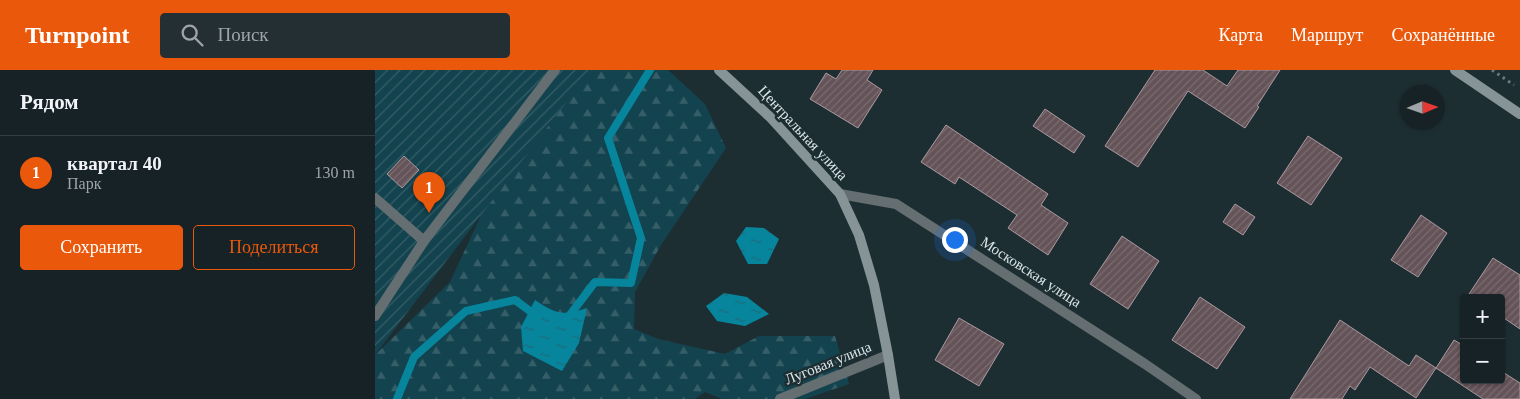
<!DOCTYPE html>
<html lang="ru">
<meta charset="utf-8">
<style>
:root{--surface:#162226;--page:#232f32;--text:#f1f3f6;--muted:#9ea4a7;--line:#353f43;--accent:#ea580c}
body{margin:0;font-family:"Times New Roman",serif;background:var(--page);color:var(--text)}
.controls{position:absolute;right:15px;bottom:15px;display:grid;overflow:hidden;border-radius:5px;box-shadow:0 1px 4px #0004}
.controls button{width:45px;height:45px;display:grid;place-items:center;padding:0;border:0;border-bottom:1px solid var(--line);background:var(--surface);color:var(--text);font:25px sans-serif}
.compass{position:absolute;left:1025px;top:15px;width:45px;height:45px;border-radius:50%;background:var(--surface);box-shadow:0 1px 4px #0004;rotate:88deg}
.you{position:absolute;left:579px;top:169px;width:18px;height:18px;margin:-12px;border:4px solid #fff;border-radius:50%;background:#1a73e8;box-shadow:0 0 0 8px #1a73e833}
.badge{display:grid;place-items:center;width:32px;height:32px;border-radius:50%;background:var(--accent);color:#fff;font-size:16px;font-weight:700}
.pin{position:absolute;translate:-50% -41px;filter:drop-shadow(0 1px 2px #0008)}
.pin::after{content:'';position:absolute;top:26px;width:18px;height:15px;background:inherit;clip-path:polygon(0 0,100% 0,50% 100%)}
.list{margin:0;padding:0;list-style:none}
h2{display:flex;justify-content:space-between;align-items:center;height:65px;margin:0;padding:0 20px;font-size:21px}
h2 small{font-size:16px;font-weight:400;color:var(--muted)}
.list li{display:grid;grid-template-columns:32px 1fr auto;gap:15px;align-items:center;box-sizing:border-box;height:75px;padding:0 20px;border-top:1px solid var(--line)}
.list b{display:block;font-size:19px;white-space:nowrap}
.list p{margin:0;font-size:16px;white-space:nowrap;color:var(--muted)}
.list em{font-size:16px;font-style:normal;color:var(--muted)}
.actions{display:flex;gap:10px;padding:15px 20px}
.actions a{flex:1;padding:11px 0;border:1px solid var(--accent);border-radius:5px;text-align:center;font-size:18px;color:var(--accent)}
.actions .main{background:var(--accent);color:#fff}
.icon{flex:none;width:28px;height:28px;fill:none;stroke:currentColor;stroke-width:2;stroke-linecap:round;stroke-linejoin:round}
.map{position:relative;flex:none;width:1145px;height:329px;overflow:hidden}
header{display:flex;align-items:center;gap:30px;box-sizing:border-box;height:70px;padding:0 25px;background:var(--accent);color:#fff}
header strong{font-size:24px}
nav{display:flex;gap:28px;margin-inline-start:auto;font-size:18px}
.search{width:350px;height:45px;background:var(--page);display:flex;align-items:center;gap:12px;box-sizing:border-box;padding:0 18px;border-radius:5px;color:var(--muted);font-size:19px}
main{display:flex}
aside{flex:1;background:var(--surface)}
.map>svg:first-child{display:block}
.forest{fill:url(#forest-firs)}
.garden{fill:url(#garden-furrows)}
.water{fill:url(#water-ripples)}
.lines{fill:none;stroke-linecap:round;stroke-linejoin:round}
.stream{stroke:#06859d;stroke-width:8}
.building{fill:url(#building-hatch);stroke:#ad999f}
.path{stroke:#6c7b7f;stroke-width:3;stroke-dasharray:2.5 4;stroke-linecap:butt}
.lane{stroke:#656e71;stroke-width:10}
.street{stroke:#656e71;stroke-width:10}
.secondary{stroke:#869498;stroke-width:10}
.labels{text-anchor:middle;dominant-baseline:central;stroke-width:5;stroke-linejoin:round;paint-order:stroke}
.street-label{font-size:15px;fill:#dbe6e9;stroke:#1d2e33}
</style>
<header>
<strong>Turnpoint</strong>
<div class="search"><svg class="icon" aria-label="search" viewBox="0 0 24 24"><circle cx="10" cy="10" r="6"/><path d="M15 15l6 6"/></svg>Поиск</div>
<nav><a>Карта</a><a>Маршрут</a><a>Сохранённые</a></nav>
</header>
<main>
<aside>
<h2>Рядом<small></small></h2>
<ul class="list">
<li><span class="badge">1</span><div><b>квартал 40</b><p>Парк</p></div><em>130 m</em></li>
</ul>
<div class="actions"><a class="main">Сохранить</a><a>Поделиться</a></div>
</aside>
<div class="map">
<svg width="1145" height="329" viewBox="0 0 1145 329">
<defs>
<pattern id="forest-firs" width="22" height="20" patternUnits="userSpaceOnUse" patternTransform="scale(1.25)"><rect width="22" height="20" fill="#13434e"/><path d="M5 1l3.5 6h-7zM16 11l3.5 6h-7z" fill="#355e68"/></pattern>
<pattern id="garden-furrows" width="10" height="10" patternUnits="userSpaceOnUse" patternTransform="scale(1.25)"><rect width="10" height="10" fill="#13434e"/><path d="M-1 1l2-2M0 10L10 0M9 11l2-2" fill="none" stroke="#355e68"/></pattern>
<pattern id="water-ripples" width="26" height="14" patternUnits="userSpaceOnUse" patternTransform="scale(1.25)"><rect width="26" height="14" fill="#06859d"/><path d="M2 4q2-2 4 0t4 0M15 11q2-2 4 0t4 0" fill="none" stroke="#1e6b7a"/></pattern>
<pattern id="building-hatch" width="6" height="6" patternUnits="userSpaceOnUse" patternTransform="scale(1.25)"><rect width="6" height="6" fill="#645358"/><path d="M-1 1l2-2M0 6l6-6M5 7l2-2" fill="none" stroke="#7a6c70"/></pattern>
</defs>
<rect width="100%" height="100%" fill="#1d2e33"/>
<!-- forest -->
<polygon class="forest" points="197,0 293,0 330,34 351,78 286,175 260,222 259,259 283,269 350,284 384,266 460,266 474,314 430,329 347,329 330,322 320,329 0,329 0,285 75,212 132,90"/>
<!-- garden -->
<polygon class="garden" points="0,0 216,0 0,285"/>
<!-- water -->
<g class="water">
<polygon points="371,157 389,158 404,169 392,194 373,194 361,171"/>
<polygon points="349,223 372,227 394,244 370,256 342,251 331,236"/>
<path d="M160 230C180 244 189 246 212 238L204 273 187 301 148 281 146 257Z"/>
</g>
<g class="lines">
<!-- stream -->
<g class="stream">
<polyline points="191,250 220,212 256,213 266,168 233,68 275,0"/>
<polyline points="22,329 39,287 91,241 140,230 163,247"/>
</g>
</g>
<!-- building -->
<g class="building">
<polygon points="467,0 498,0 492,10 507,20 483,58 435,29 451,3 461,9"/>
<polygon points="780,0 828,0 852,16 863,0 905,0 882,36 884,37 870,58 813,21 763,97 730,76"/>
<polygon points="670,39 710,66 699,83 658,56"/>
<polygon points="571,55 673,124 666,135 693,153 673,185 633,158 642,145 584,107 580,114 546,92"/>
<polygon points="933,66 967,88 936,135 902,113"/>
<polygon points="29,86 44,100 27,118 12,104"/>
<polygon points="860,134 880,147 868,165 848,152"/>
<polygon points="1046,145 1072,163 1043,207 1016,190"/>
<polygon points="747,166 784,191 753,239 715,214"/>
<polygon points="1118,188 1145,205 1145,259 1126,246 1126,228 1099,228 1094,224"/>
<polygon points="825,227 870,257 842,299 797,270"/>
<polygon points="584,248 629,274 604,316 560,290"/>
<polygon points="965,250 1034,296 1041,285 1061,298 1041,328 995,297 980,320 975,316 967,329 915,329"/>
<polygon points="1079,270 1089,276 1089,310 1126,310 1126,301 1145,313 1145,329 1108,329 1061,298"/>
</g>
<g class="lines">
<!-- path -->
<polyline class="path" points="1117,0 1139,15"/>
<!-- lane -->
<polyline class="lane" points="0,128 49,171"/>
<!-- street -->
<g class="street">
<polyline points="465,124 521,134 770,294 821,329"/>
<polyline points="0,246 49,171 180,0"/>
<polyline points="405,329 513,285"/>
</g>
<!-- secondary -->
<g class="secondary">
<polyline points="344,0 395,47 465,124 484,165 499,215 513,285 520,329"/>
<polyline points="1080,0 1145,44"/>
</g>
</g>
<g class="labels">
<!-- street labels -->
<g class="street-label">
<text transform="translate(428 63) rotate(47)">Центральная улица</text>
<text transform="translate(656 202) rotate(33)">Московская улица</text>
<text transform="translate(453 293) rotate(-22)">Луговая улица</text>
</g>
</g>
</svg>
<div class="controls">
<button>+</button>
<button>−</button>
</div>
<svg class="compass" viewBox="-18 -18 36 36"><path d="M0-13l5 13h-10z" fill="#e53935"/><path d="M0 13l5-13h-10z" fill="#9ea4a7"/></svg>
<div class="you"></div>
<div class="pin badge" style="left:54px;top:143px">1</div>
</div>
</main>
